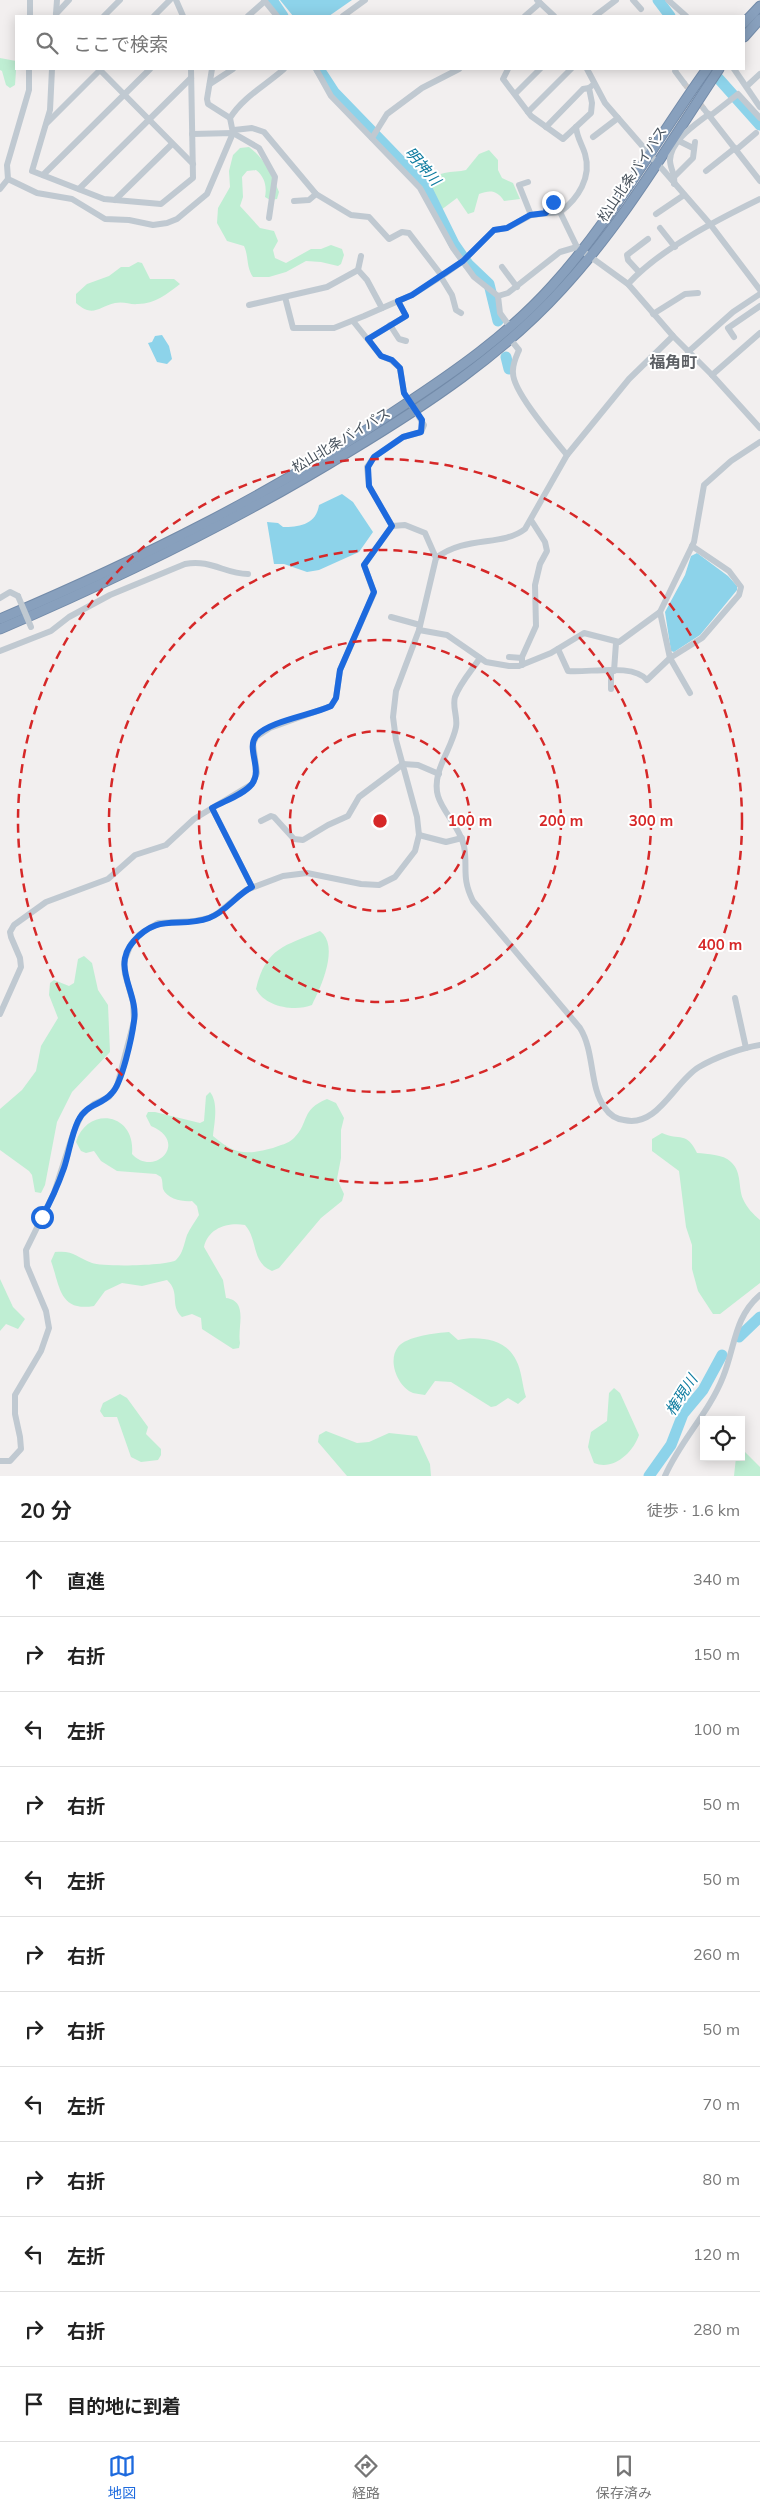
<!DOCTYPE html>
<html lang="ja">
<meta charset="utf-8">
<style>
:root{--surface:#fff;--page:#f2f2f2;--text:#222;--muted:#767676;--line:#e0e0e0;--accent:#1d6ade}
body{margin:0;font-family:Mulish,"Noto Sans JP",sans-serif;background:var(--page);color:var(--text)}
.controls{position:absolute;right:15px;bottom:15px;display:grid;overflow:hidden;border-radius:0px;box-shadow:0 2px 12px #0003}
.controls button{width:45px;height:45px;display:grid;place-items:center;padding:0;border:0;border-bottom:1px solid var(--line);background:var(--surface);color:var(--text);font:25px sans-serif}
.stop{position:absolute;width:15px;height:15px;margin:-11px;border:4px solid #1d6ade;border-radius:50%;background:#fff}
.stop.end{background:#1d6ade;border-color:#fff;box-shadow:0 1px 5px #0008}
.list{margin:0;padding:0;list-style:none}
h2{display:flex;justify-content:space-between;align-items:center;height:65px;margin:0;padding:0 20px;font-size:21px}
h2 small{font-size:16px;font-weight:400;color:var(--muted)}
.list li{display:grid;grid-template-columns:32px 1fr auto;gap:15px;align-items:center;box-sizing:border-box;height:75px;padding:0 20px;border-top:1px solid var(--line)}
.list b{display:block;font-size:19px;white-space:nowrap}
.list em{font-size:16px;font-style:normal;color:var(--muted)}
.icon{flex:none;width:28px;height:28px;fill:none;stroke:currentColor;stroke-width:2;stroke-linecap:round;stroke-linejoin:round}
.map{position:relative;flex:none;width:760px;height:1476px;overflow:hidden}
.search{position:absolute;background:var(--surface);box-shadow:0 2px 12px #0003;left:15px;right:15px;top:15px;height:55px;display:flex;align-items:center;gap:12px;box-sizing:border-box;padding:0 18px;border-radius:0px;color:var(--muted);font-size:19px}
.sheet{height:965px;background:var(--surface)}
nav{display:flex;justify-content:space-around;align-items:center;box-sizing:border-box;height:70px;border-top:1px solid var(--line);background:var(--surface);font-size:14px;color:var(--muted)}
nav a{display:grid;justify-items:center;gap:2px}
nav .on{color:var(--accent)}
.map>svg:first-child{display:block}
.green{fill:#bfeed3}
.water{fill:#8dd3ea}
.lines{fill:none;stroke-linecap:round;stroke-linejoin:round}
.river{stroke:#8dd3ea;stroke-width:11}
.minor-tunnel{stroke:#c8c8ca;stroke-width:6;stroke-dasharray:6 3;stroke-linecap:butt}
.highway-casing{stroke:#738ba9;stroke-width:11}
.minor{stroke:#c0c9d1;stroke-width:6}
.highway{stroke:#88a0bd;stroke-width:9}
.minor-bridge{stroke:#c0c9d1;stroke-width:6}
.route{stroke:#1d6ade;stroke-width:6}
.ring{fill:none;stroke:#d62828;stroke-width:2.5;stroke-dasharray:9 6}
.labels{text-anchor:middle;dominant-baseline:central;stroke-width:4;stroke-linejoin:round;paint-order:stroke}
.street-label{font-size:14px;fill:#48525c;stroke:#fff}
.water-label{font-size:15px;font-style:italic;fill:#0f7ca0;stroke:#fff}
.quarter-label{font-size:16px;font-weight:bold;fill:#5c5f64;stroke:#fff}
.centre{fill:#d62828;stroke:#fff;stroke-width:2.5}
.ring-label{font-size:15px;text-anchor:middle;font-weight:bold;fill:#d62828;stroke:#fff;stroke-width:4;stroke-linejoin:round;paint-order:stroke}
</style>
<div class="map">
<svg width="760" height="1476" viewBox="0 0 760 1476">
<rect width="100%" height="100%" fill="#f2efef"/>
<!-- green -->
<g class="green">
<polygon points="0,58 16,61 16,69 24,69 16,70 15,85 10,88 6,85 2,71 0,70"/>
<path d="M249 147C264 158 272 175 279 192L277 199 270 200 265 197C267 187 265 177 256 170L247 171 242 177 243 197 240 206 260 228 274 231 278 241 273 250 275 258 286 263 311 249H321L331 245 342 249 344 255 341 264 338 266 321 262 306 261 286 272 269 277H253C246 267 249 257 244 246L227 241 217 223 218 208 230 187 229 171 233 155 240 148Z"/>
<path d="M489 150 498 160V170L502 178 513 183 520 199 504 201C497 190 490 190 479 194L474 212 468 214 457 198 441 210 428 185C433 170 454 173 466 170L479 154Z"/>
<path d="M138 262 142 263 150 279H174L180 284C167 294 155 304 138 304 130 305 124 301 115 303 98 307 93 318 76 303V294L87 284 109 276 121 267H129Z"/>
<path d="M320 931C340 946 321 987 312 1005 295 1012 265 1007 256 989 266 947 285 946 320 931Z"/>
<polygon points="84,956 92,963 98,990 108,1005 110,1052 72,1092 57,1122 45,1185 41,1193 35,1192 32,1175 29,1171 0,1150 0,1109 22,1090 36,1071 41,1046 58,1018 49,995 50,983 54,980 69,986 74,983 78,959"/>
<path d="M210 1092C219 1103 214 1124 213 1136 235 1155 246 1155 273 1148 280 1145 288 1144 294 1138 310 1122 300 1110 327 1099L336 1103 344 1118 341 1130V1158L337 1179 344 1194 342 1201 321 1218 279 1268 272 1271C251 1262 258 1239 245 1225 228 1222 208 1228 204 1247L223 1280 226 1298C249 1301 237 1327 240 1343L239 1348 233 1349 202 1329 201 1318 192 1314 182 1317C169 1305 181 1293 167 1280L142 1286 122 1283 105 1291 94 1306C59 1312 60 1286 51 1261L55 1252C74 1250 76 1257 92 1263 102 1267 169 1266 176 1260 183 1253 184 1244 187 1235 190 1228 195 1222 199 1215L197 1206 192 1201C183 1202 167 1199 163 1189 162 1185 163 1181 161 1177L156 1174 117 1171 101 1161 94 1151 86 1153 81 1151 76 1142C87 1106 136 1112 132 1154 154 1178 190 1142 151 1126L146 1116 148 1112H155L200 1123 204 1121 206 1096Z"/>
<path d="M662 1133C679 1141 687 1131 697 1153 707 1154 723 1154 731 1162 742 1172 738 1187 743 1199 747 1208 753 1214 760 1220V1283L720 1314H713L698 1291 692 1269V1245L686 1227 679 1171 652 1151V1139Z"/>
<polygon points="0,1279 13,1307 25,1319 18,1329 6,1324 0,1331"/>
<path d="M449 1332 458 1340C477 1336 506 1338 516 1360 522 1371 522 1385 526 1397L518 1404 508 1398 496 1406 491 1407 451 1382 435 1381 425 1395C421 1394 416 1394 413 1393 398 1387 387 1361 398 1347 407 1336 436 1333 449 1332Z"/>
<path d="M614 1388 620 1393 639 1435C633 1453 613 1471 594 1463L588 1447 591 1432 607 1421 609 1393Z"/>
<polygon points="120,1394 127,1398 148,1427 146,1434 161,1449 161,1455 158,1460 141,1462 131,1457 117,1417 104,1417 100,1411 103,1403"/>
<polygon points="326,1431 357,1443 369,1442 389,1433 417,1436 430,1464 431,1476 347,1476 318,1442 319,1435"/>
<polygon points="744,1451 760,1467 760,1476 734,1476 736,1457 741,1457 741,1452"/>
</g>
<!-- water -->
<g class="water">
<polygon points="280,0 352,0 329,16 293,16"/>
<polygon points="162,335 169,346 172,359 167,364 157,362 148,343 152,342 155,336"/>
<path d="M342 494 353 502 373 532 359 552 319 570 307 572 284 564H274L267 522 278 523 283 527C299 527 316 525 319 505Z"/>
<polygon points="697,553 728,576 737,586 737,590 700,635 674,652 671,651 665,612 685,575 691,556"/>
</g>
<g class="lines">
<!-- river -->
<g class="river">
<polyline points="272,0 283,16"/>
<polyline points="658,0 670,16"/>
<polyline points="319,69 334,92 426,187 454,244 468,264 489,284 498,321"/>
<polyline points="710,69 760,125"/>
<polyline points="506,357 509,369"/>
<polyline points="739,1337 760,1317"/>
<polyline points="649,1476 671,1445 683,1414 703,1390 722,1355"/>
</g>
<!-- minor-tunnel -->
<polyline class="minor-tunnel" points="684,83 704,109"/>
<!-- highway casing -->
<g class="highway-casing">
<g id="highway">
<polyline points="744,23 760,6"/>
<polyline points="744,37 760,19"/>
<path d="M0 619C139 560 273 494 398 409 453 373 508 335 552 286 613 219 655 141 707 69"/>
<path d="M0 629C121 577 238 520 350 451 426 405 502 355 562 289 623 223 669 144 719 69"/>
</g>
</g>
<!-- minor -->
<g class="minor">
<polyline points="30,0 30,16"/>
<polyline points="176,0 183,16"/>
<polyline points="264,0 277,16"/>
<polyline points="537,0 554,16"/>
<polyline points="633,0 641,9"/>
<polyline points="668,0 686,16"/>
<polyline points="56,14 69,0"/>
<polyline points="56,14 57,0"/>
<polyline points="104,16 120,0"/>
<polyline points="154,16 170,0"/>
<polyline points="248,16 265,1"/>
<polyline points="343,16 365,0"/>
<polyline points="525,16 540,3"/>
<polyline points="595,16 616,0"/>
<path d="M29 69V90L7 165 8 179 37 193 72 199 105 219 129 220 153 225 167 223 177 219 207 194 233 133 230 118C243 97 266 85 284 69"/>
<polyline points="52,69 50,110 32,171 104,199 161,204 193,178 191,69"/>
<polyline points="99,69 193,164"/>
<polyline points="212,69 207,99 208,104 230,118"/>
<polyline points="316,69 331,96 420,188 453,248 474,277 498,296 508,293 560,252 577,247"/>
<polyline points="508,69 503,79 531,116 563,139 591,113 592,103 589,88 594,84"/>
<polyline points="587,69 605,103 710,224 760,290"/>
<polyline points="676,69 675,71 684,83"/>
<polyline points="734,69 760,107"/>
<polyline points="210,84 233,69"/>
<polyline points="747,86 760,74"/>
<polyline points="515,94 540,69"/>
<polyline points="704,109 760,181"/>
<polyline points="528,112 571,69"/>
<polyline points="710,116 738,94 760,118"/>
<polyline points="47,123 101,69"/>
<polyline points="546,127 583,89 589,88"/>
<polyline points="234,130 252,128 264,132 316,194 351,215 369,217 389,239 402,232 409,233 442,276"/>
<polyline points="192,134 233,133 259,148 275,177 269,218"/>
<polyline points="593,137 618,118"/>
<polyline points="372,138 387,114 422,88 459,69"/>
<polyline points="679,141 693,148"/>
<polyline points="736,150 756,133"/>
<polyline points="706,171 735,148"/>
<polyline points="43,175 150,69"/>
<polyline points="675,176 693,158 695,142"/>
<polyline points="528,182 519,185 531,215"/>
<path d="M674 184C676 175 670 169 670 160 671 140 695 125 709 114"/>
<polyline points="0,189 8,179"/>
<polyline points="79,189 191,78"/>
<polyline points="115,200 172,144"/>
<polyline points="294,201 309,200 316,194"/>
<path d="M560 212C578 199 592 177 585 154 582 144 577 138 576 127"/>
<polyline points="547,213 547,203 553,202"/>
<polyline points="656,214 684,195"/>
<polyline points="660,228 675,247"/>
<polyline points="361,256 358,270 367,280 382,308"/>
<polyline points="502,267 517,287"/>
<polyline points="639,272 628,260 627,255 648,239"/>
<polyline points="441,277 452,295 456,310 461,313"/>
<path d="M628 284C660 249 717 220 760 199"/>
<polyline points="498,296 500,313 510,327"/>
<polyline points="285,297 293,328 334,328 364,316 412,295 442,276 463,261 494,230 507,228 531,215 560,212 577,247 628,284 673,336 712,375 760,428"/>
<polyline points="249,305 327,287 358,270"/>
<polyline points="653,314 685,294 698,293"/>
<polyline points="353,321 381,356 391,360 400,368 404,393 424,425 421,432 403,437 374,457 367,467 369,486 392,526"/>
<polyline points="390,325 399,339 406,341"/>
<polyline points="734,337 728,328 760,306"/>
<polyline points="368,339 406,316 398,301"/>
<path d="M510 339 519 350C516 357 512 365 513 373 513 392 554 439 567 455"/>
<polyline points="688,352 733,312 760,294"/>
<polyline points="712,375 760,333"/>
<path d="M436 558C466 535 502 547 525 529L567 455 629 379 673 336"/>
<polyline points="0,598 10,592 18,596"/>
<polyline points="660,612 670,658 690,693"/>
<polyline points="391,617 420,625"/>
<polyline points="419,630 447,635 486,662 509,666 519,666 551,653 584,633 619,642 660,612 694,542 704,485 731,461 760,442"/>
<path d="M558 649 568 671C589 673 633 663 647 680L670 658 702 638 739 595 741 587 729 571 692 546"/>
<path d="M0 651 51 631 69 617 110 595 185 564C211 559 225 574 248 574"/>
<polyline points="509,657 522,658"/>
<path d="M480 658C472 670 460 683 455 697 452 707 458 717 456 727 452 749 431 772 438 796 443 813 459 825 464 846 468 868 461 877 473 901L580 1028C595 1052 589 1087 605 1108 609 1114 616 1119 624 1120 658 1128 674 1082 699 1067 716 1057 741 1048 760 1045"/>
<polyline points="522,665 522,657 536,626 535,585 540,564 547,551 545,542 531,520"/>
<polyline points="611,671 611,689"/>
<polyline points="614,671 616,643"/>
<polyline points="212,808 252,887"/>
<polyline points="261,821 271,816 274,817 294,839 303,840 328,825 348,816 359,797 403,764 418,765 439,774"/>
<polyline points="419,835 446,842 462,838"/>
<polyline points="735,998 746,1048"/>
<polyline points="0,1014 21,967 20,958 11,937 10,932 14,925 46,902 108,879 135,855 166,845 194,819 252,784 257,773 253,744 256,737 270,728 331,706 336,698 340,670 374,593 364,565 392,526"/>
<polyline points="0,1461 10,1461 21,1449 20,1437 15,1414 15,1395 41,1351 49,1328 46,1311 27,1266 26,1250 54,1193 74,1131 82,1114 94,1104 109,1097 117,1086 134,1021 133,1002 125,974 124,962 131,944 140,934 158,923 195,921 209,918 218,913 246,890 283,876 307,873 361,884 379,885 395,877 415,851 419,835 417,817 396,740 393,717 396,691 419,630 436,558 425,533 405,525 392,526"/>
<path d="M665 1476C680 1441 709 1413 723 1377 735 1348 734 1317 760 1295"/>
</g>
<!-- highway -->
<use href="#highway" class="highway"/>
<!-- minor-bridge -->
<polyline class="minor-bridge" points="18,596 31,627"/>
</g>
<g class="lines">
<!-- route -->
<path class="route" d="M42 1217C51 1201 58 1185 64 1168 69 1153 71 1136 78 1121 87 1103 101 1106 112 1093 122 1083 132 1037 134 1021 139 994 111 967 133 942 158 912 179 929 209 918 226 912 236 895 252 887L212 808C224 801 243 795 252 784 263 769 246 749 256 736 269 721 312 715 331 706L336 698 340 670 374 592 364 565 392 526 369 486 368 467 374 457 403 437 421 432 422 420 404 393 400 368 392 360 381 356 368 339 406 316 398 301 412 295 463 261 494 230 507 228 530 215 546 213 547 203 553 202"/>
</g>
<!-- distance rings -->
<g class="ring">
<circle cx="380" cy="821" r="90"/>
<circle cx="380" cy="821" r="181"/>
<circle cx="380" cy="821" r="271"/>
<circle cx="380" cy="821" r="362"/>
</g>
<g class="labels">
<!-- street labels -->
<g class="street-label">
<text transform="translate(632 174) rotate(-56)">松山北条バイパス</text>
<text transform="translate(341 440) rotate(-31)">松山北条バイパス</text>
</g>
<!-- water labels -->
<g class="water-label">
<text transform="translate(423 166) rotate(49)">明神川</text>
<text transform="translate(681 1395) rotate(-57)">権現川</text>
</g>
<!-- quarter labels -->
<g class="quarter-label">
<text x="673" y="362">福角町</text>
</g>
</g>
<circle cx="380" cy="821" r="8" class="centre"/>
<g class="ring-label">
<text x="470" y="826">100 m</text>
<text x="561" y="826">200 m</text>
<text x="651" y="826">300 m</text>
<text x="720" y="950">400 m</text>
</g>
</svg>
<div class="controls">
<button><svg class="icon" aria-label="locate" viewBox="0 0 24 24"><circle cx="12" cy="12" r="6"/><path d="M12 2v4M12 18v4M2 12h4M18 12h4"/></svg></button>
</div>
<div class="stop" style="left:42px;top:1217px"></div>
<div class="stop end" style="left:553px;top:202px"></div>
<div class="search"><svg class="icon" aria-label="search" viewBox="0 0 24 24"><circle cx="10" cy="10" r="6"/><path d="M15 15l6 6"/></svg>ここで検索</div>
</div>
<section class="sheet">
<h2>20 分<small>徒歩 · 1.6 km</small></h2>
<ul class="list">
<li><svg class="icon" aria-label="ahead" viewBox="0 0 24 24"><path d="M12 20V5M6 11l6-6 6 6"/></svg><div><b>直進</b></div><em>340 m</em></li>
<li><svg class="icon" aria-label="right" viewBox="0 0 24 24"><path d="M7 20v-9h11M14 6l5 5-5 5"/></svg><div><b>右折</b></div><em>150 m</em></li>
<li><svg class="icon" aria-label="left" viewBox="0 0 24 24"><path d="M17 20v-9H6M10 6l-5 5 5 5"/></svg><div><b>左折</b></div><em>100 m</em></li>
<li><svg class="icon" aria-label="right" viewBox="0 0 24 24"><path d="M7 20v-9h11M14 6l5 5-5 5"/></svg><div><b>右折</b></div><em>50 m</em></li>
<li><svg class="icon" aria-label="left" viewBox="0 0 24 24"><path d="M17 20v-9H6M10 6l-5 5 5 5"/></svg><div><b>左折</b></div><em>50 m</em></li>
<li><svg class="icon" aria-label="right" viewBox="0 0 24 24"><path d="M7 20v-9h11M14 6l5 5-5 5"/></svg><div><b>右折</b></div><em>260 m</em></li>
<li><svg class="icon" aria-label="right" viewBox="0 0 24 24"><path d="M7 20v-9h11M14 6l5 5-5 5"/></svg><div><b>右折</b></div><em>50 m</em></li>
<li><svg class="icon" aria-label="left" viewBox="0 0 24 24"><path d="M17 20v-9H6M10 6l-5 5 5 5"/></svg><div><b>左折</b></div><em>70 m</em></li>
<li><svg class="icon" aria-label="right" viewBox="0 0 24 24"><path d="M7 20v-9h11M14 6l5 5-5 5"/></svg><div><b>右折</b></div><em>80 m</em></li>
<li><svg class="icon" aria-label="left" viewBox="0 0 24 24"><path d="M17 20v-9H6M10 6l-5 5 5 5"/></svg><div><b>左折</b></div><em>120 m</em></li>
<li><svg class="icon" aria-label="right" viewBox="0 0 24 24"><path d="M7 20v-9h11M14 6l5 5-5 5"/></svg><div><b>右折</b></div><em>280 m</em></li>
<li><svg class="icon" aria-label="arrive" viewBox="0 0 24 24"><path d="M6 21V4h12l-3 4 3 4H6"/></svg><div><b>目的地に到着</b></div></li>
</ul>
</section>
<nav>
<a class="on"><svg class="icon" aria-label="map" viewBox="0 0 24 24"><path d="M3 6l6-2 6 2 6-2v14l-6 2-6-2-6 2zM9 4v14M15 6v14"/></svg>地図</a>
<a><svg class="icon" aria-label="directions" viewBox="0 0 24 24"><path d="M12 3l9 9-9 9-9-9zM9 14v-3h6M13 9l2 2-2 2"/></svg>経路</a>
<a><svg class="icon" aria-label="saved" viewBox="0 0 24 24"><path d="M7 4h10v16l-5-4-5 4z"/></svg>保存済み</a>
</nav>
